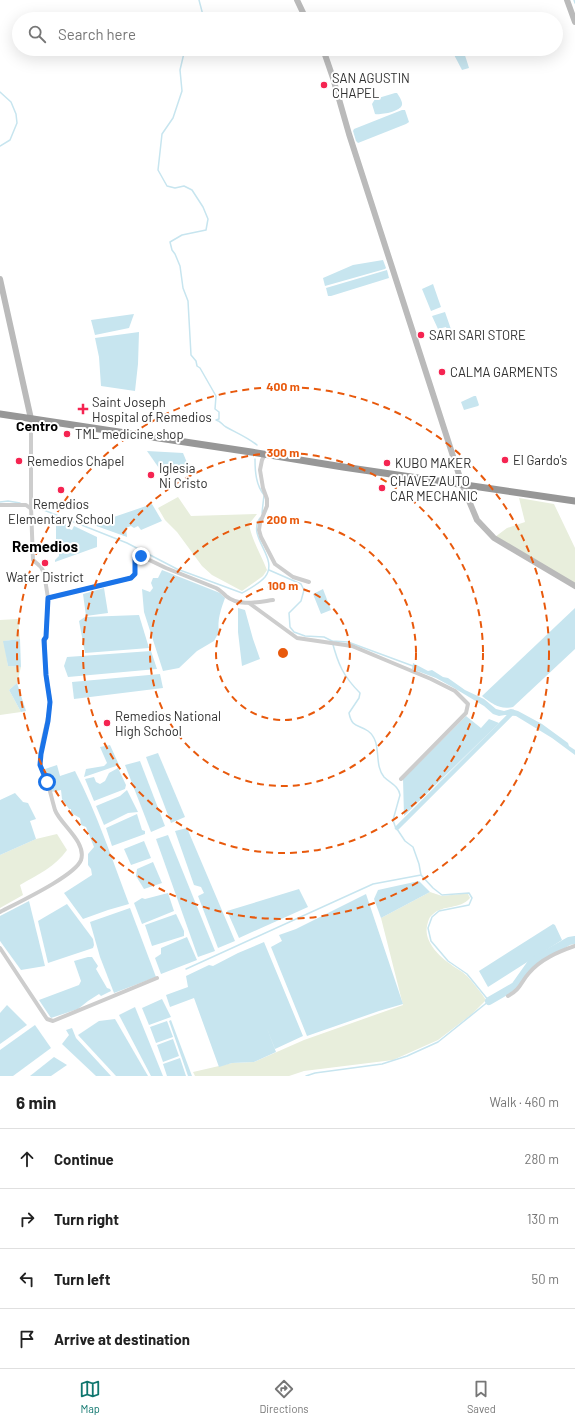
<!DOCTYPE html>
<meta charset="utf-8">
<style>
:root{--surface:#fff;--page:#f2f2f2;--text:#222;--muted:#767676;--line:#e0e0e0;--accent:#0f766e}
body{margin:0;font-family:Barlow,sans-serif;background:var(--page);color:var(--text)}
.stop{position:absolute;width:12px;height:12px;margin:-9px;border:3px solid #1a73e8;border-radius:50%;background:#fff}
.stop.end{background:#1a73e8;border-color:#fff;box-shadow:0 1px 4px #0008}
.list{margin:0;padding:0;list-style:none}
h2{display:flex;justify-content:space-between;align-items:center;height:52px;margin:0;padding:0 16px;font-size:17px}
h2 small{font-size:13px;font-weight:400;color:var(--muted)}
.list li{display:grid;grid-template-columns:26px 1fr auto;gap:12px;align-items:center;box-sizing:border-box;height:60px;padding:0 16px;border-top:1px solid var(--line)}
.list b{display:block;font-size:15px;white-space:nowrap}
.list em{font-size:13px;font-style:normal;color:var(--muted)}
.icon{flex:none;width:22px;height:22px;fill:none;stroke:currentColor;stroke-width:2;stroke-linecap:round;stroke-linejoin:round}
.map{position:relative;flex:none;width:575px;height:1076px;overflow:hidden}
.search{position:absolute;background:var(--surface);box-shadow:0 4px 16px #0002;left:12px;right:12px;top:12px;height:44px;display:flex;align-items:center;gap:10px;box-sizing:border-box;padding:0 14px;border-radius:22px;color:var(--muted);font-size:15px}
.sheet{height:292px;background:var(--surface)}
nav{display:flex;justify-content:space-around;align-items:center;box-sizing:border-box;height:56px;border-top:1px solid var(--line);background:var(--surface);font-size:11px;color:var(--muted)}
nav a{display:grid;justify-items:center;gap:2px}
nav .on{color:var(--accent)}
.map>svg:first-child{display:block}
.green{fill:#e8eedc}
.water{fill:#c7e5ef}
.lines{fill:none;stroke-linecap:round;stroke-linejoin:round}
.stream{stroke:#c7e5ef;stroke-width:1.5}
.canal{stroke:#c7e5ef;stroke-width:4.5}
.river{stroke:#c7e5ef;stroke-width:8}
.street{stroke:#cdcdcd;stroke-width:4}
.secondary{stroke:#bababa;stroke-width:6}
.highway{stroke:#979797;stroke-width:7}
.route{stroke:#1a73e8;stroke-width:5}
.ring{fill:none;stroke:#e8590c;stroke-width:2;stroke-dasharray:7 5}
.poi-dot{fill:#f52451;stroke:#fff;stroke-width:1.5}
.labels{text-anchor:middle;dominant-baseline:central;stroke-width:4;stroke-linejoin:round;paint-order:stroke}
.poi-label{font-size:13px;fill:#303030;stroke:#fff;text-anchor:start}
.neighbourhood-label{font-size:14px;font-weight:bold;fill:#000;stroke:#fff}
.quarter-label{font-size:15px;font-weight:bold;fill:#000;stroke:#fff}
.centre{fill:#e8590c;stroke:#fff;stroke-width:2}
.ring-label{font-size:12px;text-anchor:middle;font-weight:bold;fill:#e8590c;stroke:#fff;stroke-width:4;stroke-linejoin:round;paint-order:stroke}
</style>
<div class="map">
<svg width="575" height="1076" viewBox="0 0 575 1076">
<rect width="100%" height="100%" fill="#fff"/>
<!-- green -->
<g class="green">
<path d="M178 497 191 516 257 514 249 524C252 541 261 554 267 570L263 576 242 591 212 575 202 566 177 532 165 520 158 508Z"/>
<polygon points="519,498 554,504 575,548 575,584 495,537 507,528 525,522"/>
<polygon points="18,619 20,639 4,641 8,666 21,667 17,683 9,690 21,712 0,715 0,620"/>
<path d="M57 834 67 850C55 867 37 875 20 885L23 895 0 908V855L36 839Z"/>
<path d="M430 892 442 896 461 894H468L470 898C460 910 443 904 432 915 429 917 428 922 427 926 424 941 438 955 449 963 455 968 462 971 467 976 474 984 480 991 486 1000L472 1014 438 1040 393 1060 304 1071 289 1076H195L193 1072 232 1063 254 1062 304 1040 403 1005 381 918Z"/>
</g>
<!-- water -->
<g class="water">
<polygon points="451,49 463,49 469,68 462,70"/>
<path d="M395 93H397C399 96 403 102 402 105 400 112 380 115 375 114L372 104 375 99Z"/>
<polygon points="402,110 405,110 409,122 406,124 358,143 356,141 353,131 354,129"/>
<polygon points="383,260 386,268 385,269 325,286 323,278 353,265"/>
<polygon points="387,270 389,278 331,296 328,296 326,288"/>
<polygon points="433,284 441,307 431,311 422,289"/>
<polygon points="445,312 453,335 450,336 446,327 438,329 432,316"/>
<polygon points="134,314 129,328 95,335 91,320"/>
<polygon points="139,332 138,364 135,391 101,386 99,357 95,338"/>
<polygon points="474,396 476,396 479,405 478,406 464,410 461,402"/>
<polygon points="147,451 183,453 188,465 161,471"/>
<polygon points="152,504 162,521 141,530 138,526 134,528 131,526 126,528 127,537 88,523 108,519"/>
<polygon points="56,521 66,524 67,528 72,530 74,526 97,537 97,547 55,562 55,560 59,556 59,545 56,541"/>
<path d="M162 570 220 593 225 598C221 609 217 620 219 632L214 641 197 651 179 668 163 671 144 612 142 589 150 592 153 588 151 583 153 578H158Z"/>
<polygon points="104,588 108,613 86,616 83,594"/>
<polygon points="323,589 331,610 321,614 313,594"/>
<polygon points="238,608 245,610 253,639 260,659 242,666 238,632"/>
<path d="M575 608V649L513 707C500 710 492 704 482 696Z"/>
<polygon points="139,615 149,648 85,653 79,621 85,617"/>
<polygon points="20,639 21,667 8,666 3,641"/>
<polygon points="151,651 157,669 68,677 64,666 67,657"/>
<polygon points="413,663 428,671 432,670 443,677 448,678 465,690 484,699 496,709 504,711 511,709 518,711 542,724 568,743 569,746 575,750 575,755 552,738 516,716 505,715 499,716 493,714 484,706 454,688 436,678 412,669"/>
<polygon points="160,674 163,688 74,699 72,682"/>
<polygon points="17,683 26,711 21,712 9,690"/>
<polygon points="466,716 481,728 489,719 499,723 404,816 403,779"/>
<polygon points="110,745 119,765 84,777 86,769 104,766 107,763 100,747"/>
<polygon points="158,753 185,817 171,823 146,757"/>
<polygon points="140,761 165,826 151,832 125,765"/>
<path d="M57 765 60 776 75 771C97 813 112 859 129 904L108 910 83 919 64 893 92 875 91 869 88 865V854L94 847 86 827 81 825 80 818 71 813V809H69L62 799 61 790 51 792 45 769Z"/>
<polygon points="118,768 126,785 125,789 94,801 85,779 94,777 96,782 100,784 105,781 109,773"/>
<polygon points="127,790 138,812 128,813 104,825 96,806 120,796"/>
<polygon points="15,793 23,802 28,803 36,819 30,821 36,839 0,855 0,800"/>
<polygon points="137,814 142,830 145,831 145,834 112,846 106,828"/>
<polygon points="187,828 235,941 218,948 198,896 204,893 201,887 194,885 175,831"/>
<polygon points="168,835 215,951 198,957 156,839"/>
<polygon points="144,841 151,858 131,865 124,849"/>
<polygon points="153,862 162,883 144,889 136,876 137,869"/>
<polygon points="419,881 430,892 381,918 374,899 378,890"/>
<polygon points="299,889 308,907 239,938 227,911"/>
<polygon points="168,893 174,911 142,924 134,903 142,898 145,899"/>
<polygon points="366,894 403,1004 379,1011 307,1036 271,947 282,941 279,935 296,929"/>
<polygon points="29,901 45,966 21,970 0,941 0,916"/>
<polygon points="67,904 93,939 94,945 93,948 48,963 38,921"/>
<polygon points="130,908 156,977 114,993 100,957 90,922"/>
<polygon points="176,914 184,931 184,936 152,946 145,925"/>
<polygon points="553,924 555,925 562,940 488,987 479,971"/>
<polygon points="187,937 197,960 161,974 155,958 161,954 161,948"/>
<polygon points="264,942 303,1036 275,1049 266,1026 276,1052 254,1062 232,1063 219,1067 194,998 170,1007 166,995 188,987 186,976 209,965 213,966 238,953"/>
<polygon points="88,957 92,957 98,966 96,969 107,988 110,989 111,991 101,996 99,994 88,1001 78,1009 51,1018 39,1000 79,985 81,981 74,961"/>
<polygon points="162,999 171,1017 149,1025 142,1008"/>
<polygon points="7,1005 27,1025 0,1044 0,1013"/>
<polygon points="135,1007 163,1076 151,1076 119,1015"/>
<polygon points="115,1019 148,1076 116,1076 78,1035 99,1021"/>
<polygon points="171,1020 192,1076 188,1076 169,1021"/>
<polygon points="167,1021 173,1037 156,1043 150,1027"/>
<polygon points="35,1025 51,1048 13,1076 0,1076 0,1050"/>
<polygon points="72,1028 76,1038 111,1076 96,1076 62,1044 69,1035 66,1030"/>
<polygon points="173,1039 179,1056 163,1062 157,1045"/>
<polygon points="54,1057 67,1065 51,1076 30,1076"/>
<polygon points="180,1058 186,1076 167,1076 163,1064"/>
</g>
<g class="lines">
<!-- stream -->
<g class="stream">
<polyline points="199,0 204,19"/>
<polyline points="574,0 575,3"/>
<path d="M188 49 184 53 180 70 182 91 173 118 162 134 158 170 167 186 175 188 184 186 192 190 203 207 208 219 206 230 182 235 170 242 172 250 175 254 180 266 183 288 188 301 191 355 196 361 197 366 200 368 216 396 215 409 219 412V419L216 420C221 421 222 425 226 427 237 433 247 437 257 445"/>
<polyline points="0,92 11,102 16,114 17,123 10,140 0,146"/>
<path d="M255 459C255 472 256 485 264 495L262 513"/>
<polyline points="0,502 8,501 20,503"/>
<path d="M36 507 127 543 177 569 242 593C249 589 259 584 265 577 280 558 246 537 260 518"/>
<polyline points="269,570 301,584 304,590 301,601 289,613 290,627 294,632 305,636 324,637 332,641 348,642 413,666"/>
<polyline points="186,969 373,884 421,875"/>
<path d="M306 1076 315 1073 382 1064 407 1056 438 1042 489 1001 467 974 448 961 431 941 428 928 432 917 439 911 469 905 472 898 469 893 442 895 433 888 421 875 419 864 413 847 405 841 395 826 393 820 400 795C399 786 390 783 384 777 373 764 383 742 368 731 358 724 352 728 349 713L359 698 360 693C343 676 338 664 332 641"/>
</g>
<!-- canal -->
<polyline class="canal" points="397,828 513,712"/>
<!-- river -->
<polyline class="river" points="489,1001 515,986 532,962 569,941 575,940"/>
<!-- street -->
<g class="street">
<polyline points="265,454 262,460 260,470 263,488 267,499 267,506 260,523 259,530 261,537 275,564 293,577 309,582"/>
<polyline points="0,505 26,505 30,508"/>
<path d="M48 598 131 578 135 574V556H141L166 568 216 588C220 590 223 593 226 596 239 607 258 602 273 600"/>
<polyline points="249,603 297,638 352,646 431,679 455,691 468,704 466,713 401,779"/>
<path d="M0 912C17 903 75 876 81 860 87 842 60 824 55 810 52 800 50 790 47 781 45 775 41 769 40 764 39 745 49 723 50 703 50 695 47 685 46 676 45 664 45 652 45 640L46 637 48 598 44 573 41 567 33 560 31 507V419"/>
<polyline points="0,948 47,1019 53,1021 157,978"/>
<path d="M508 996C521 989 520 983 529 973 541 959 558 952 575 946"/>
</g>
<!-- secondary -->
<g class="secondary">
<polyline points="297,0 306,19"/>
<polyline points="567,0 575,22"/>
<polyline points="323,49 333,78 349,134 462,484 477,520 494,538 575,586"/>
<polyline points="0,279 31,419"/>
</g>
<!-- highway -->
<polyline class="highway" points="0,414 251,452 343,467 575,501"/>
</g>
<g class="lines">
<!-- route -->
<polyline class="route" points="47,782 40,765 41,754 48,721 50,702 46,675 44,640 46,637 48,598 131,578 135,574 135,556 141,556"/>
</g>
<!-- distance rings -->
<g class="ring">
<circle cx="283" cy="653" r="67"/>
<circle cx="283" cy="653" r="133"/>
<circle cx="283" cy="653" r="200"/>
<circle cx="283" cy="653" r="266"/>
</g>
<!-- markers -->
<g class="poi-dot">
<circle cx="324" cy="85" r="4"/>
<circle cx="421" cy="335" r="4"/>
<circle cx="442" cy="372" r="4"/>
<path d="M81 403h4v4h4v4h-4v4h-4v-4h-4v-4h4z"/>
<circle cx="67" cy="434" r="4"/>
<circle cx="505" cy="460" r="4"/>
<circle cx="19" cy="461" r="4"/>
<circle cx="387" cy="463" r="4"/>
<circle cx="151" cy="475" r="4"/>
<circle cx="382" cy="488" r="4"/>
<circle cx="61" cy="490" r="4"/>
<circle cx="45" cy="563" r="4"/>
<circle cx="107" cy="723" r="4"/>
</g>
<g class="labels">
<!-- poi labels -->
<g class="poi-label">
<text x="332" y="78">SAN AGUSTIN<tspan x="332" dy="15">CHAPEL</tspan></text>
<text x="429" y="335">SARI SARI STORE</text>
<text x="450" y="372">CALMA GARMENTS</text>
<text x="92" y="402">Saint Joseph<tspan x="92" dy="15">Hospital of Remedios</tspan></text>
<text x="75" y="434">TML medicine shop</text>
<text x="513" y="460">El Gardo's</text>
<text x="27" y="461">Remedios Chapel</text>
<text x="395" y="463">KUBO MAKER</text>
<text x="159" y="468">Iglesia<tspan x="159" dy="15">Ni Cristo</tspan></text>
<text x="390" y="481">CHAVEZ AUTO<tspan x="390" dy="15">CAR MECHANIC</tspan></text>
<text x="61" y="504" text-anchor="middle">Remedios<tspan x="61" dy="15">Elementary School</tspan></text>
<text x="45" y="577" text-anchor="middle">Water District</text>
<text x="115" y="716">Remedios National<tspan x="115" dy="15">High School</tspan></text>
</g>
<!-- neighbourhood labels -->
<g class="neighbourhood-label">
<text x="37" y="425">Centro</text>
</g>
<!-- quarter labels -->
<g class="quarter-label">
<text x="45" y="546">Remedios</text>
</g>
</g>
<circle cx="283" cy="653" r="6" class="centre"/>
<g class="ring-label">
<text x="283" y="391">400 m</text>
<text x="283" y="457">300 m</text>
<text x="283" y="524">200 m</text>
<text x="283" y="590">100 m</text>
</g>
</svg>
<div class="stop" style="left:47px;top:782px"></div>
<div class="stop end" style="left:141px;top:556px"></div>
<div class="search"><svg class="icon" aria-label="search" viewBox="0 0 24 24"><circle cx="10" cy="10" r="6"/><path d="M15 15l6 6"/></svg>Search here</div>
</div>
<section class="sheet">
<h2>6 min<small>Walk · 460 m</small></h2>
<ul class="list">
<li><svg class="icon" aria-label="ahead" viewBox="0 0 24 24"><path d="M12 20V5M6 11l6-6 6 6"/></svg><div><b>Continue</b></div><em>280 m</em></li>
<li><svg class="icon" aria-label="right" viewBox="0 0 24 24"><path d="M7 20v-9h11M14 6l5 5-5 5"/></svg><div><b>Turn right</b></div><em>130 m</em></li>
<li><svg class="icon" aria-label="left" viewBox="0 0 24 24"><path d="M17 20v-9H6M10 6l-5 5 5 5"/></svg><div><b>Turn left</b></div><em>50 m</em></li>
<li><svg class="icon" aria-label="arrive" viewBox="0 0 24 24"><path d="M6 21V4h12l-3 4 3 4H6"/></svg><div><b>Arrive at destination</b></div></li>
</ul>
</section>
<nav>
<a class="on"><svg class="icon" aria-label="map" viewBox="0 0 24 24"><path d="M3 6l6-2 6 2 6-2v14l-6 2-6-2-6 2zM9 4v14M15 6v14"/></svg>Map</a>
<a><svg class="icon" aria-label="directions" viewBox="0 0 24 24"><path d="M12 3l9 9-9 9-9-9zM9 14v-3h6M13 9l2 2-2 2"/></svg>Directions</a>
<a><svg class="icon" aria-label="saved" viewBox="0 0 24 24"><path d="M7 4h10v16l-5-4-5 4z"/></svg>Saved</a>
</nav>
